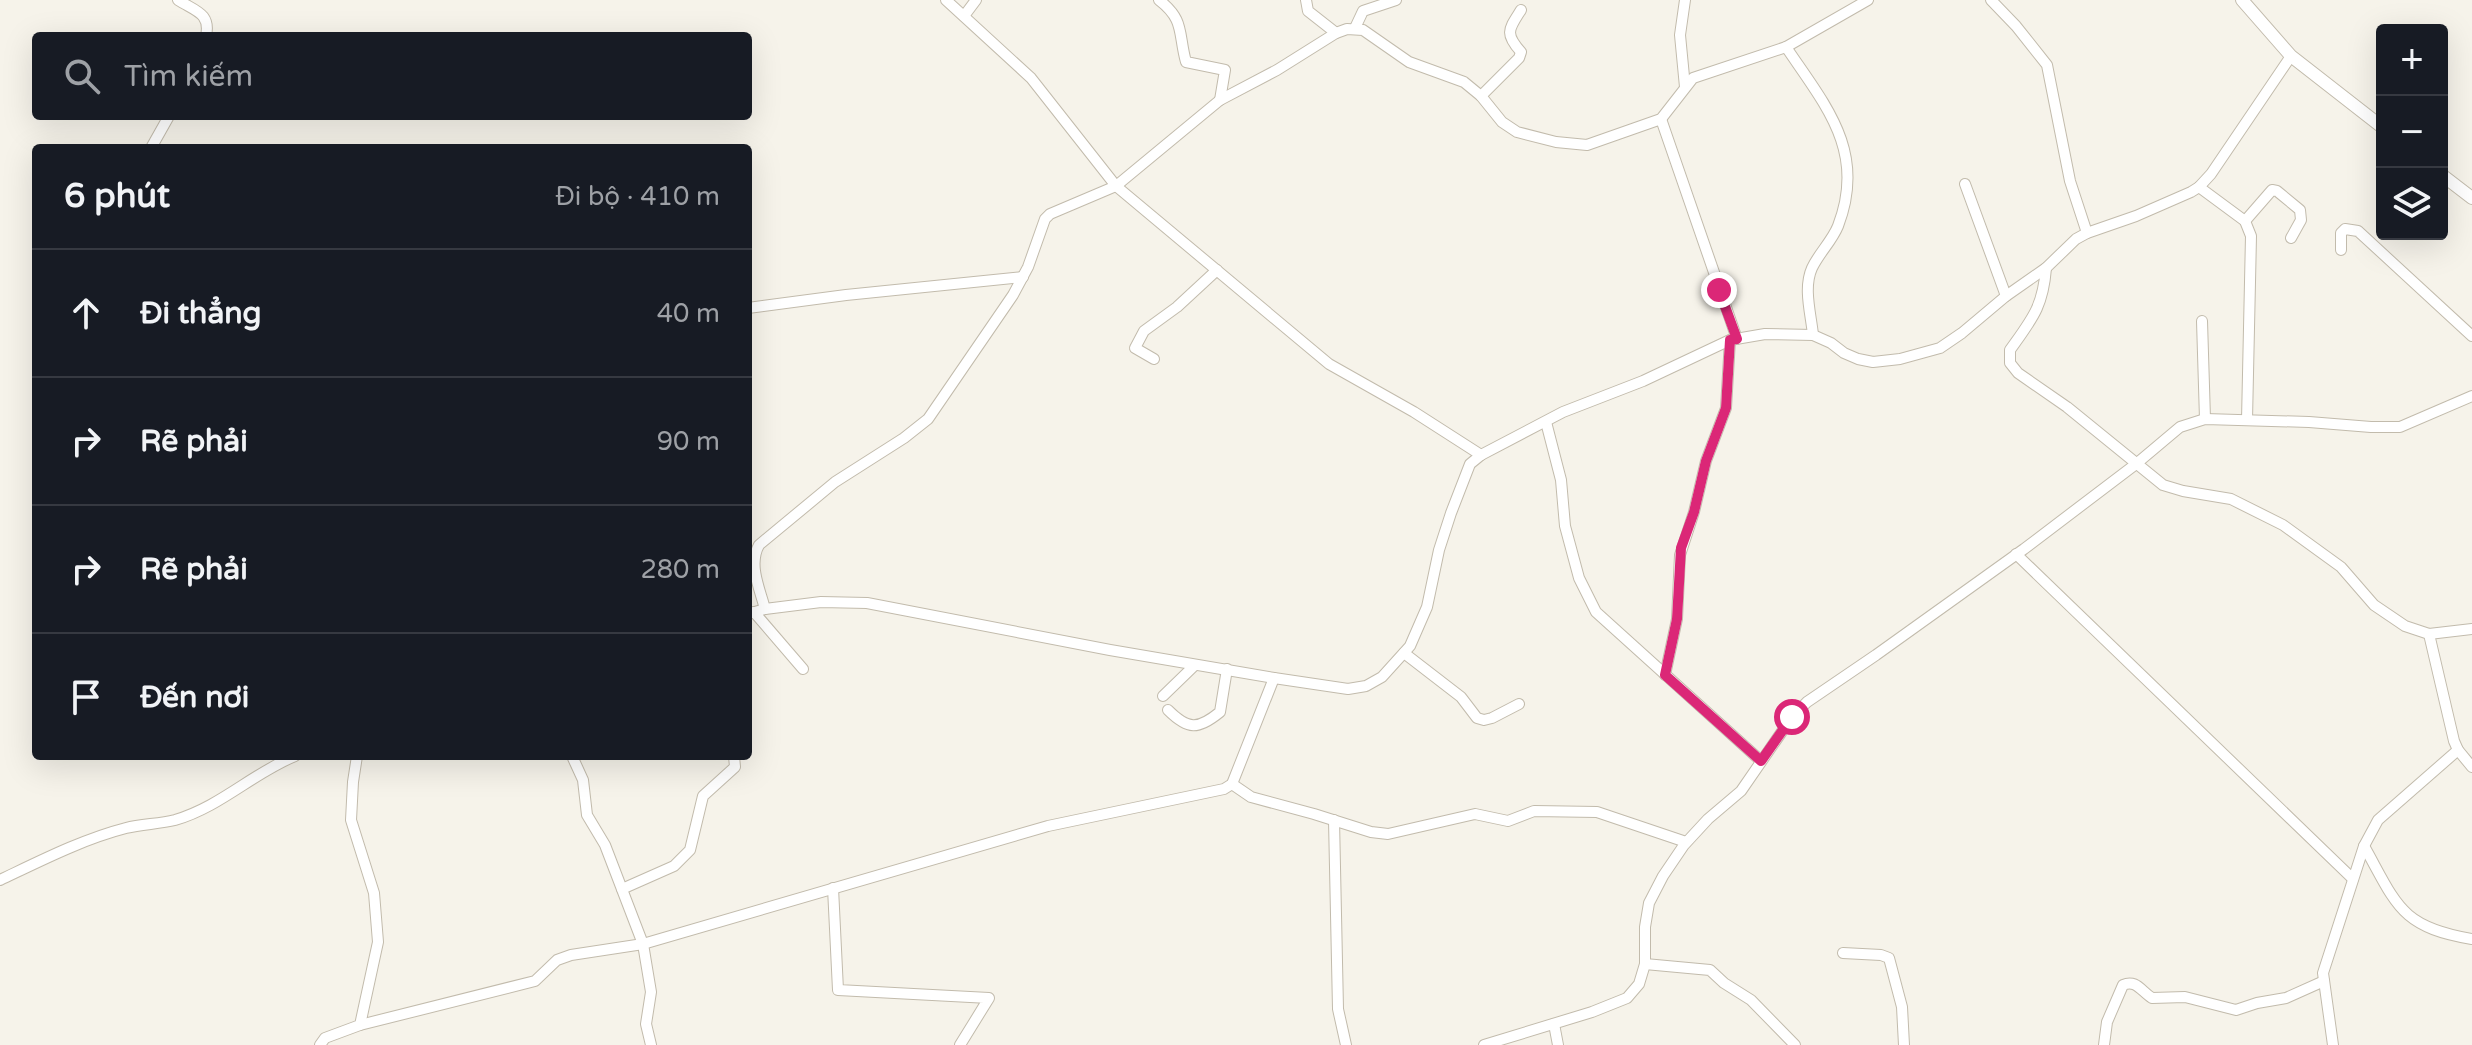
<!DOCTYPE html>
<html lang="vi">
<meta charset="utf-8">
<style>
:root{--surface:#171b24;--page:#242831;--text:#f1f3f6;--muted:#9ea1a6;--line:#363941}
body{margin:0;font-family:"Varela Round",sans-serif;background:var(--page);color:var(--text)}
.controls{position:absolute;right:24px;top:24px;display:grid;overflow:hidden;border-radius:8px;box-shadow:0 8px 32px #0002}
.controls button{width:72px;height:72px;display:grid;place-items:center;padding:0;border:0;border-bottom:2px solid var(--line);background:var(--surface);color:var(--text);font:40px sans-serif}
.stop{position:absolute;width:24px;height:24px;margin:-18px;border:6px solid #db2777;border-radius:50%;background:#fff}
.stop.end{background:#db2777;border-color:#fff;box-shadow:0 2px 8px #0008}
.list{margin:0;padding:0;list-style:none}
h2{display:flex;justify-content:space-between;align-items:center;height:104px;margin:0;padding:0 32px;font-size:34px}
h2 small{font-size:26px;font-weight:400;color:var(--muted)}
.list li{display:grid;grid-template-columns:52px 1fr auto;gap:24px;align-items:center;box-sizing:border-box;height:128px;padding:0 32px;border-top:2px solid var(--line)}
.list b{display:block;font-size:30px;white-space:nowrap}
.list em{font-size:26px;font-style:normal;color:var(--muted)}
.icon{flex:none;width:44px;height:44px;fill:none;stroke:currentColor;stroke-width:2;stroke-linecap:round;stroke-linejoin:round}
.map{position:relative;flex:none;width:2472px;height:1045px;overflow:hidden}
.search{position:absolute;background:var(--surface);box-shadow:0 8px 32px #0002;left:32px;top:32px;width:720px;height:88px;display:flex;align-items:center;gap:20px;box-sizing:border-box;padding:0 28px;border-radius:8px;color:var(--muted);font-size:30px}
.panel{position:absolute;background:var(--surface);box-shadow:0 8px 32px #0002;left:32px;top:144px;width:720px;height:616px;border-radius:8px}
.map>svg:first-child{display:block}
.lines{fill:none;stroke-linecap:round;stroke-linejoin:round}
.minor-casing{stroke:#c2bbac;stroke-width:12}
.tertiary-casing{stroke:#c2bbac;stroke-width:14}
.minor{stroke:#fff;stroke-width:10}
.tertiary{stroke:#fff;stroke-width:12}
.route{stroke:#db2777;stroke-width:10}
</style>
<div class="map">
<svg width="2472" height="1045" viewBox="0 0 2472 1045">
<rect width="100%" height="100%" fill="#f6f3ea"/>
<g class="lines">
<!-- minor casing -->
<g class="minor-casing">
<g id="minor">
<path d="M178 0C195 11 211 13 206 36"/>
<polyline points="946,0 1031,78 1116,186 1329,364 1414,412 1481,455"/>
<path d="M1159 0C1185 20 1178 33 1186 62L1225 70 1220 100"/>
<polyline points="1306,0 1308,11 1336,33"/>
<polyline points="1685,0 1680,35 1685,87"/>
<polyline points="1991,0 2016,26 2047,65 2070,181 2087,233"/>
<polyline points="964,16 976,0"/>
<polyline points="1355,28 1363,11 1396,0"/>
<path d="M1786 47C1825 105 1867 151 1838 226 1832 241 1819 253 1812 268 1803 288 1811 314 1813 335"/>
<path d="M1481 96 1519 58 1521 52C1504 33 1509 29 1521 10"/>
<polyline points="1661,119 1737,339"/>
<polyline points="151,148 169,116"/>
<polyline points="1965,184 2006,296"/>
<polyline points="2199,187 2245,221 2251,236 2247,420"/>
<polyline points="2245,221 2272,190 2277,191 2300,210 2301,220 2291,238"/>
<polyline points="2341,250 2341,233 2345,229 2358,231 2472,336"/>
<path d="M2046 268C2043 307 2032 319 2010 350V363L2018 373 2067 407 2163 485 2183 491 2231 499 2283 525 2341 567 2374 605 2405 626 2429 634 2472 629"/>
<polyline points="748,308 846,295 1023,277"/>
<polyline points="2202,321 2205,419"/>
<polyline points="1154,359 1135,348 1144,331 1177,307 1217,270"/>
<polyline points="1546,422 1561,480 1565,526 1579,578 1596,612 1761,761"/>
<polyline points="2016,554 2353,879"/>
<path d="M765 609C760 589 748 565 759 545L835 482 904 438 928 419 1013 295 1028 267 1045 219 1050 214 1116 186 1220 100 1277 70 1336 33 1347 29 1363 30 1409 62 1464 82 1481 96 1502 122 1517 132 1556 142 1587 145 1661 119 1693 78 1786 47 1868 0"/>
<polyline points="754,612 803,669"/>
<polyline points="748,614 765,609 821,602 867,603 1110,650 1274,678 1348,689 1366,686 1382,677 1410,646 1427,607 1439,550 1451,513 1470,464 1481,455 1563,412 1643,381 1730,340 1765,334 1813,335 1831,343 1844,353 1858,359 1873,362 1900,359 1940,348 1962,333 2006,296 2046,268 2076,239 2087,233 2136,216 2191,192 2199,187 2211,174 2291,56"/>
<polyline points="2429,634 2454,741 2458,750 2472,767"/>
<polyline points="1404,653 1461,697 1477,718 1484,720 1492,718 1519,704"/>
<polyline points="1665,675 1677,619 1680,555 1694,512 1706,461 1726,408 1730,340"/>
<polyline points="1163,696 1195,665"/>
<path d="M1168 710C1188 730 1198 730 1220 712L1227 669"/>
<polyline points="572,756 583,780 587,815 605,845 643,944 651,992 646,1024 651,1045"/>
<polyline points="1232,784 1251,797 1314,814 1371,832 1388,834 1475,814 1508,821 1534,811 1597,812 1686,842"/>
<polyline points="1334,820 1338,1009 1346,1045"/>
<path d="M2364 846C2397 905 2400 927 2472 939"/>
<path d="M0 880C40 861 83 839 126 828 142 824 159 824 175 820 220 807 253 773 295 756"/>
<polyline points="833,888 838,990 989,998 960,1045"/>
<polyline points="622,889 674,866 690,850 703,796 735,767 734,756"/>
<polyline points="1843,953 1881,955 1889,958 1902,1007 1904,1045"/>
<polyline points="1645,964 1710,970 1724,983 1751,1000 1795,1045"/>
<polyline points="1554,1024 1558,1045"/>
<polyline points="360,1025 535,981 557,960 571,955 643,944 1048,826 1224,789 1232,784 1274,678"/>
<polyline points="320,1045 325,1038 360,1025 378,942 374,893 351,820 353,782 357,756"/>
<polyline points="1484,1045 1592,1012 1627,998 1639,984 1645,964 1645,927 1649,903 1663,876 1684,845 1708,819 1741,791 1792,717 1807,702 1876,655 2024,549 2136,464 2180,427 2205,419 2309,422 2371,427 2400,427 2472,396"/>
<path d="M2104 1045 2107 1022 2123 985C2136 979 2141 991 2152 998L2185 997 2236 1010 2257 1003 2286 998 2324 981"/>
<polyline points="2333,1045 2323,973 2364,846 2378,820 2458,750"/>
</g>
</g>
<!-- tertiary casing -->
<g class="tertiary-casing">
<g id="tertiary">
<polyline points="2242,0 2291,56 2382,127"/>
<polyline points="2442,175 2472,198"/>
</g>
</g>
<!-- minor -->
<use href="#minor" class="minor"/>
<!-- tertiary -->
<use href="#tertiary" class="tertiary"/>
</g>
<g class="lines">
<!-- route -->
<polyline class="route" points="1719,290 1737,339 1730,340 1726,408 1706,461 1694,512 1681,548 1677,619 1665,675 1761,761 1792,717"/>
</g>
</svg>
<div class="controls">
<button>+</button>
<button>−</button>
<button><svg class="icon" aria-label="layers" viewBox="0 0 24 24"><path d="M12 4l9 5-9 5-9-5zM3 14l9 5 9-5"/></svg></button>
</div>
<div class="stop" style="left:1792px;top:717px"></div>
<div class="stop end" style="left:1719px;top:290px"></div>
<div class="search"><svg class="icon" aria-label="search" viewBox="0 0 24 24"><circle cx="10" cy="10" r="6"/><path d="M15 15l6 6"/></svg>Tìm kiếm</div>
<section class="panel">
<h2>6 phút<small>Đi bộ · 410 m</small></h2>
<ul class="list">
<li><svg class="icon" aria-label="ahead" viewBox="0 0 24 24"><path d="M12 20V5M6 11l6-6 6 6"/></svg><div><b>Đi thẳng</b></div><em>40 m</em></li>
<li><svg class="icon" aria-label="right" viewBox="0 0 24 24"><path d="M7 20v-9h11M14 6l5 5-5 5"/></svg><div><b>Rẽ phải</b></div><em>90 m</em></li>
<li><svg class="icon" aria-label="right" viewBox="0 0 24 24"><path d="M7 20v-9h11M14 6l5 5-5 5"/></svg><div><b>Rẽ phải</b></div><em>280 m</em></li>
<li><svg class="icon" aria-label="arrive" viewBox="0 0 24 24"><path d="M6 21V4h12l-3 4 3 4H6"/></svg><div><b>Đến nơi</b></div></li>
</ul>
</section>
</div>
